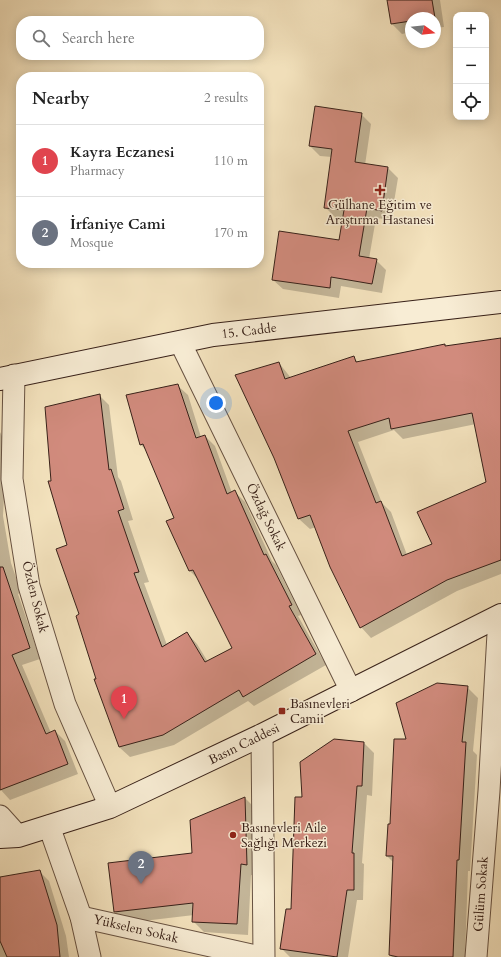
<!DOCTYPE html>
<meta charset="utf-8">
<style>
:root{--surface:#fff;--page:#f6f6f6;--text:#222;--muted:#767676;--line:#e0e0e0;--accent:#0f766e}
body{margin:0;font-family:Cardo,serif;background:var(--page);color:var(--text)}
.controls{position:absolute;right:12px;top:12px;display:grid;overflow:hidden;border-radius:8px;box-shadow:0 2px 10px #0003}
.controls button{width:36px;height:36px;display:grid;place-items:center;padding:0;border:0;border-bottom:1px solid var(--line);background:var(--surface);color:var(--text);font:20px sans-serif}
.compass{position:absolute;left:405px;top:12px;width:36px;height:36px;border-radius:50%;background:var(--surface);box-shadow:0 2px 10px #0003;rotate:105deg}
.you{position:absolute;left:216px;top:403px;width:14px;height:14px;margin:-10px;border:3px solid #fff;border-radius:50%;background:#1a73e8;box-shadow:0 0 0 6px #1a73e833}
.badge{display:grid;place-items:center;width:26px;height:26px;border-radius:50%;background:var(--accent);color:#fff;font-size:13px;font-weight:700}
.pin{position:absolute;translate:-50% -33px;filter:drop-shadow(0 1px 2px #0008)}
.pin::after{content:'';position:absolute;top:21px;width:14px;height:12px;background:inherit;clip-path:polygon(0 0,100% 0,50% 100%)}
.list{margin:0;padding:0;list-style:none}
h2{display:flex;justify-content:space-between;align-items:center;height:52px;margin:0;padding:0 16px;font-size:17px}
h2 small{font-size:13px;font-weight:400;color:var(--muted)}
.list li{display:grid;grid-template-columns:26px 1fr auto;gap:12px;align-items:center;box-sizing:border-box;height:72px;padding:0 16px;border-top:1px solid var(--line)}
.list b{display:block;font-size:15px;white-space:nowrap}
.list p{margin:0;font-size:13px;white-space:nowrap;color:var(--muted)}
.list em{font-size:13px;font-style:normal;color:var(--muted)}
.icon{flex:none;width:22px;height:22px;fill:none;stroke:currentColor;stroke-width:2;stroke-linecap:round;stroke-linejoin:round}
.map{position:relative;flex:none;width:501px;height:957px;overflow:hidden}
.search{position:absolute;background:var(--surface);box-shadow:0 2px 10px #0003;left:16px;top:16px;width:248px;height:44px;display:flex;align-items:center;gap:10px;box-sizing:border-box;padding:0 14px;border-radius:16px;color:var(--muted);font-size:15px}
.panel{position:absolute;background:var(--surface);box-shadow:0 2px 10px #0003;left:16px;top:72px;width:248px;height:196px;border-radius:16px}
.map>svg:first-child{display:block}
.shadow{fill:#0003;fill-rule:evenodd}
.building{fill:#d18b7d;stroke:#382119;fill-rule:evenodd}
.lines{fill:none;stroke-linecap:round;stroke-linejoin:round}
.street-casing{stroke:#675242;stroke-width:23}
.secondary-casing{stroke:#382119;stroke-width:24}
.street{stroke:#f8edd5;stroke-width:21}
.secondary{stroke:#f8edd5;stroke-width:22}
.poi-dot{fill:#8f2418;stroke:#f8edd5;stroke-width:1.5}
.labels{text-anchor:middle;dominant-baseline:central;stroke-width:3;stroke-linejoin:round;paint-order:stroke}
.poi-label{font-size:13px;fill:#382119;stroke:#f8edd5;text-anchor:start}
.street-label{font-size:13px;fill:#382119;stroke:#f8edd5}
</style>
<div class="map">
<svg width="501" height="957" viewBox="0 0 501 957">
<rect width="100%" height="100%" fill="#f4e3be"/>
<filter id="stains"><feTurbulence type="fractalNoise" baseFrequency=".005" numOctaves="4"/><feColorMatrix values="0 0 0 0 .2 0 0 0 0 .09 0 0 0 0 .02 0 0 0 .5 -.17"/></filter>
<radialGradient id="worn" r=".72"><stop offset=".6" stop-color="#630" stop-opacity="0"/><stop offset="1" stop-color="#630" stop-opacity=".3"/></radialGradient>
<!-- shadow -->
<g class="shadow">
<polygon points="388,0 440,0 444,27 435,28 435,18 411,18 411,32 402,34 392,24"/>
<polygon points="361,114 371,124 365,165 388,168 398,178 391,220 376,218 369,259 376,260 386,270 382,293 341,286 339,298 283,289 273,280 340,241 344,218 335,217 325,207 332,157 320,156 310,146"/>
<path d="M501 339V574L457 591 371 638 361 627 316 527 310 529 299 519 275 458 279 363 291 378 354 358 359 363 444 345 447 347ZM476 424 487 483 433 544 407 555 391 512 382 503 358 442 394 430 403 439Z"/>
<polygon points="177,385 188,395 201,437 205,436 215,446 232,493 235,492 245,502 272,561 276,565 301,615 298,616 326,665 254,706 248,701 174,745 130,757 119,747 97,679 80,615 68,545 52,481 99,395 109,405 118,477 121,481 133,520 128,521 149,582 144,583 167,645 187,633 197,644 208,662 234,648 199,580 190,571 176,518 147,451 140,444"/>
<polygon points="0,432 7,446 3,516 11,563 21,592 18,594 40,659 22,665 51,733 55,731 65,741 78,774 10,800 0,789"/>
<polygon points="467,687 478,698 473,751 477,755 470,871 468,871 465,957 392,957 390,955 393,862 387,856 391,825 407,740"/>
<polygon points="363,742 374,753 372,796 367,795 362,863 364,864 363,900 357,900 348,957 290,957 281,948 292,911 303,798"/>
<polygon points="245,798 256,809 258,876 251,875 248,935 204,932 193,921 194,915 126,923 115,912 193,854 191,821"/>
<polygon points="39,871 49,881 66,936 69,957 0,957 0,878"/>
</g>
<!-- building -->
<g class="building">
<polygon points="387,0 432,0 435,18 411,18 411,21 391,24"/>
<polygon points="315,106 362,113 355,162 388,167 382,211 367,208 359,256 377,259 372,284 331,277 330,288 272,280 279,231 339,240 344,210 324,208 332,149 309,146"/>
<path d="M501 338V560L447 580 360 628 330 567 310 515 298 519 274 458 235 375 279 362 285 379 354 356 356 362 445 344V346ZM472 413 486 482 417 512 432 544 402 556 381 501 376 503 348 431 389 418 391 429Z"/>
<polygon points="178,384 196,438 205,435 227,494 235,490 264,555 266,554 292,605 289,606 316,654 243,697 239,690 163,735 119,747 94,679 96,679 76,616 79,614 56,549 67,545 48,481 51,481 45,407 100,394 109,470 111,469 124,509 118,511 139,572 134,573 162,647 187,632 205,662 232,648 193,570 189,571 166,521 174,518 143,444 140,445 126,395"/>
<polygon points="0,567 3,567 30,648 12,655 46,734 55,730 68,764 0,790"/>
<polygon points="437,683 468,686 462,742 466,742 459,860 457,860 453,957 398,957 389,955 393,856 386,856 388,824 390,824 394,739 406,739 396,703"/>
<polygon points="334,739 364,742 362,786 357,786 352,853 354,853 354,890 347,890 337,957 280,949 286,909 291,909 295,797 302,797 300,762"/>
<polygon points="245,797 247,865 241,864 237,924 192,922 193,903 114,912 108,863 192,853 190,820"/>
<polygon points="40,870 57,925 60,957 7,957 0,941 0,877"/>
</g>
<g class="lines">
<!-- street casing -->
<g class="street-casing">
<g id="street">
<polyline points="180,342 351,691"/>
<polyline points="14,375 12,479 29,586 65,704 110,807"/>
<polyline points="262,735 264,957"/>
<polyline points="0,816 18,836"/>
<polyline points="49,826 81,917 90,957"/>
<polyline points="81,917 260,957"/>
<polyline points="476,957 489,791 499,616"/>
</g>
</g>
<!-- secondary casing -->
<g class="secondary-casing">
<g id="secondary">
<polyline points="0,379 213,335 501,302"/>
<polyline points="0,837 18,836 110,807 262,735 501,615"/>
</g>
</g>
<!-- street -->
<use href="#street" class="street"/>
<!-- secondary -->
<use href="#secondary" class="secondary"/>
</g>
<!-- markers -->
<g class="poi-dot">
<path d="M378 184h4v4h4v4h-4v4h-4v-4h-4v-4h4z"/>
<rect x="278" y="707" width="8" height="8" rx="2"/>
<circle cx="233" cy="835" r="4"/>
</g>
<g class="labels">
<!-- poi labels -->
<g class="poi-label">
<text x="380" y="205" text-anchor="middle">Gülhane Eğitim ve<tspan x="380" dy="15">Araştırma Hastanesi</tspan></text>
<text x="290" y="704">Basınevleri<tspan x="290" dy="15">Camii</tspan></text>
<text x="241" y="828">Basınevleri Aile<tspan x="241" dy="15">Sağlığı Merkezi</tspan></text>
</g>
<!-- street labels -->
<g class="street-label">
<text transform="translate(249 331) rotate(-7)">15. Cadde</text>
<text transform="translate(266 517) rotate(64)">Özdağ Sokak</text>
<text transform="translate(35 597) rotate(76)">Özden Sokak</text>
<text transform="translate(244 744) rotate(-26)">Basın Caddesi</text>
<text transform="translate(481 894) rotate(-86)">Gülüm Sokak</text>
<text transform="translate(136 929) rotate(13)">Yükselen Sokak</text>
</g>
</g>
<rect width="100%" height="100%" filter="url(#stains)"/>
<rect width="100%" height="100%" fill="url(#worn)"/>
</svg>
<div class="controls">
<button>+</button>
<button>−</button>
<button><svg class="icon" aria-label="locate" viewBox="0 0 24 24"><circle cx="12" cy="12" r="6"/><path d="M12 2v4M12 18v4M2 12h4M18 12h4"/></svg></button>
</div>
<svg class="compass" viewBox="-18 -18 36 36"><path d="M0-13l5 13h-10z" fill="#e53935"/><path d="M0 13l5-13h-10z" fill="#767676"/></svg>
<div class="you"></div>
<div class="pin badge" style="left:124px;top:719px;background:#e0444e">1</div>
<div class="pin badge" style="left:141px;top:884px;background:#6b7280">2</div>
<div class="search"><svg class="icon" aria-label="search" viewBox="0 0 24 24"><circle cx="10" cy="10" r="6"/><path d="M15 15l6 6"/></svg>Search here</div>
<section class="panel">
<h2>Nearby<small>2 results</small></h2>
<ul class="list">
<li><span class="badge" style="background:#e0444e">1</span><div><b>Kayra Eczanesi</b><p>Pharmacy</p></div><em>110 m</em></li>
<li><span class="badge" style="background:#6b7280">2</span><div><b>İrfaniye Cami</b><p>Mosque</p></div><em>170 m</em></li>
</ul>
</section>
</div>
